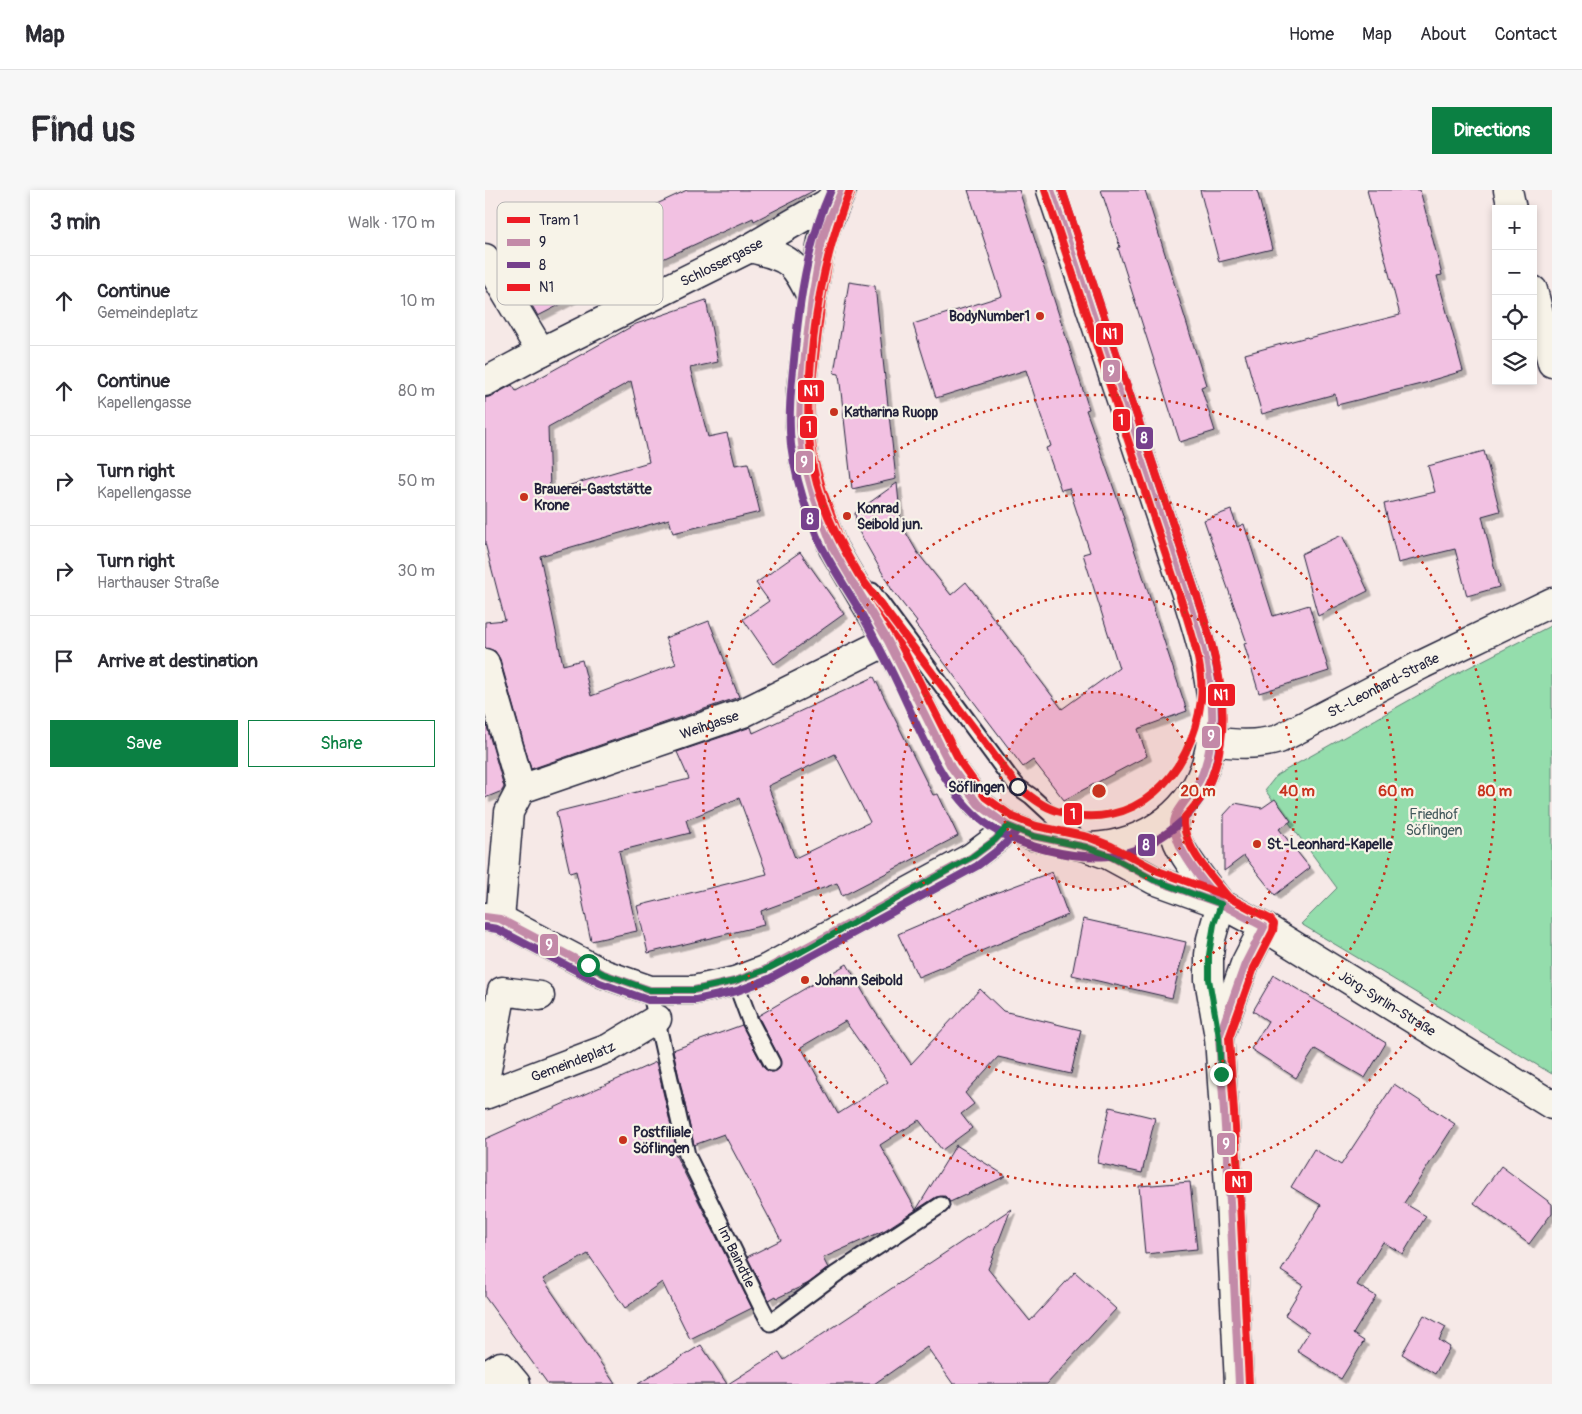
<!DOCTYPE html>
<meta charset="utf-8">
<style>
:root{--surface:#fff;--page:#f7f7f7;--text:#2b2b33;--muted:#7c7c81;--line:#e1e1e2;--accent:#0b8043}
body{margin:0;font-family:Pangolin,sans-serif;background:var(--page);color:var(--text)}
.controls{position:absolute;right:15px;top:15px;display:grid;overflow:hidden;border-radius:0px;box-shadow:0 2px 8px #0003}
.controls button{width:45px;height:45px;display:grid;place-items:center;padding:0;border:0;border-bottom:1px solid var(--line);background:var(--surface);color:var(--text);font:25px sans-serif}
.stop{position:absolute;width:15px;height:15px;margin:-11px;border:4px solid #0b8043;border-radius:50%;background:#fff}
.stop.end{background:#0b8043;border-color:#fff;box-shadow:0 1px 5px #0008}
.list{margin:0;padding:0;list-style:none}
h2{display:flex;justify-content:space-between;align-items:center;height:65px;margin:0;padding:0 20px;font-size:21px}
h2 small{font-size:16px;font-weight:400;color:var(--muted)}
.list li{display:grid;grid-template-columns:32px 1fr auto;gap:15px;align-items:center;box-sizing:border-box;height:90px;padding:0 20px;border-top:1px solid var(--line)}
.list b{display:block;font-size:19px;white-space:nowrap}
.list p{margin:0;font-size:16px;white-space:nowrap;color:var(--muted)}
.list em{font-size:16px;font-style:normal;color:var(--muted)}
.actions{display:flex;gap:10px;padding:15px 20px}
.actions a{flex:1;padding:11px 0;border:1px solid var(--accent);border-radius:0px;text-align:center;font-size:18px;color:var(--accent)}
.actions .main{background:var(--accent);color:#fff}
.icon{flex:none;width:28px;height:28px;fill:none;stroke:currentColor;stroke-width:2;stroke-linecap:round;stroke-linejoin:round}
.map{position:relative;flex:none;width:1067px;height:1194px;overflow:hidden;border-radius:0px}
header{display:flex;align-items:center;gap:30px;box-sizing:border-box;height:70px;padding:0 25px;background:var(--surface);border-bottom:1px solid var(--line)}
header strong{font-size:24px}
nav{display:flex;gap:28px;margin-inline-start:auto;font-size:18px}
.intro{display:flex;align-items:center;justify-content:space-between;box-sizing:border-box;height:120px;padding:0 30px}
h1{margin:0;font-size:35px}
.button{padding:12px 22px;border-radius:0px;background:var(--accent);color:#fff;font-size:18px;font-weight:700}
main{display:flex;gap:30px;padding:0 30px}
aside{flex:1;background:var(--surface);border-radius:0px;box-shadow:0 2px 8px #0003}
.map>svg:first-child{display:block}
.green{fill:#94ddac;stroke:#5b8074}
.building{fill:#f2c1e2;stroke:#22223b;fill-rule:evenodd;filter:url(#shadow)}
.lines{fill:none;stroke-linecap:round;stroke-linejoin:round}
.lane-casing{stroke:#22223b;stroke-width:19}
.street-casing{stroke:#22223b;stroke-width:31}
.secondary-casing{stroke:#22223b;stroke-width:31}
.lane{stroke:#f7f3e8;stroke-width:15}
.street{stroke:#f7f3e8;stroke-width:28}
.secondary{stroke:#f7f3e8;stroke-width:28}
.bus-1-casing{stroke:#f7f3e8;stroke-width:11}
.bus-2-casing{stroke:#f7f3e8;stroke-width:11}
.bus-3-casing{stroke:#f7f3e8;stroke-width:11}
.bus-1{stroke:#c38aa8;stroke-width:8}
.bus-2{stroke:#76408c;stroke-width:8}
.bus-3{stroke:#ed1b24;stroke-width:8}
.tram-1-casing{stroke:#f7f3e8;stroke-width:11}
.tram-1{stroke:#ed1b24;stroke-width:8}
.route{stroke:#0b8043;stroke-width:6}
.ring{fill:none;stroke:#c8321e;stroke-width:2.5;stroke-dasharray:2.5 5}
.poi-dot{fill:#c8321e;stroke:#f7f3e8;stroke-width:2}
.stop-dot{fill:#f7f3e8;stroke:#22223b;stroke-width:2.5}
.labels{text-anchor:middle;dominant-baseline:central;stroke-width:4.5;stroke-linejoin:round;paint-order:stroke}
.street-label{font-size:14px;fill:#22223b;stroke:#f7f3e8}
.poi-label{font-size:14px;font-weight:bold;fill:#22223b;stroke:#f7f3e8;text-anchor:start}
.stop-label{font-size:14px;font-weight:bold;fill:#22223b;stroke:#f7f3e8;text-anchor:end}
.park-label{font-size:14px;fill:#445a5d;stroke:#f7f3e8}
.key{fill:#f7f3e8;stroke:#b7b4b4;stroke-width:1}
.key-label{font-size:14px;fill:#22223b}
.centre{fill:#c8321e;stroke:#f7f3e8;stroke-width:2.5}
.ring-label{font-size:15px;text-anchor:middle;font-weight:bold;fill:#c8321e;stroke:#f7f3e8;stroke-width:4.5;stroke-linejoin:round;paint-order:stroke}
.line-badge{stroke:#f7f3e8;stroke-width:2}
.badge-label{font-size:14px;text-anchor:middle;font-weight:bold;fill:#fff}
</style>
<header>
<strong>Map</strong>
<nav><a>Home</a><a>Map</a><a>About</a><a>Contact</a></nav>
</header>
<div class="intro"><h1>Find us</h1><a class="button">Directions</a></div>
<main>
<aside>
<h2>3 min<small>Walk · 170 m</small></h2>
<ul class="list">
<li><svg class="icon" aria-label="ahead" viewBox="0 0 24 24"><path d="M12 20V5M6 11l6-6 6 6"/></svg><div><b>Continue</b><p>Gemeindeplatz</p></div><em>10 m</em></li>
<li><svg class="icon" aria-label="ahead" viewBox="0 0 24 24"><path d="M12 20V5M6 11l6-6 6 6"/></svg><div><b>Continue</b><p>Kapellengasse</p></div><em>80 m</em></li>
<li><svg class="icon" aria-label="right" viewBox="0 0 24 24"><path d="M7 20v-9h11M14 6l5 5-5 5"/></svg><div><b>Turn right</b><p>Kapellengasse</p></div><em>50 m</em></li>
<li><svg class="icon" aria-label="right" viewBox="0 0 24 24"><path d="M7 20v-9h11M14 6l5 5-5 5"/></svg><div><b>Turn right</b><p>Harthauser Straße</p></div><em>30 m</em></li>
<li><svg class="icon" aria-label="arrive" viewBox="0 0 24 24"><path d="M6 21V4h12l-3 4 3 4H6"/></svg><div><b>Arrive at destination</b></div></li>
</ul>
<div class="actions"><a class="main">Save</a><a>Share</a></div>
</aside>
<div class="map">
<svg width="1067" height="1194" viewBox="0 0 1067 1194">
<defs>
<filter id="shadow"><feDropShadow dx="4.5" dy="4.5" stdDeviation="0" flood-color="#0004"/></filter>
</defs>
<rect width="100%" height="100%" fill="#f6e9e7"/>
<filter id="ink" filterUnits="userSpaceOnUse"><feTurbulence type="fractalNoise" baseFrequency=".02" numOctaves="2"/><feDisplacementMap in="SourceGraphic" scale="10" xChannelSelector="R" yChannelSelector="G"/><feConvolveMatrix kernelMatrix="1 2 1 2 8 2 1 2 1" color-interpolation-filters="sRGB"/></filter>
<g filter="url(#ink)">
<!-- green -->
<polygon class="green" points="1067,435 1067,884 816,734 852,698 780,600 792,585 969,485"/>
<!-- building -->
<g class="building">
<polygon points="202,0 330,0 269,31 268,28 160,77 158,72 53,126 28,82 108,41 109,43"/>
<polygon points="483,0 534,0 604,219 601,220 635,316 702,521 653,539 662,566 579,610 548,570 538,577 430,434 432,432 407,400 372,338 370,323 412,293 416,334 432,362 466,405 481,392 577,519 634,478 598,364 605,362 584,298 576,300 561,258 566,256 541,180 451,208 428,134 517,106"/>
<polygon points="616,0 660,0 721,195 716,197 730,241 695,252 633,58 635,57"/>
<polygon points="715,0 772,0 787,59 734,72"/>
<polygon points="882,0 935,0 957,85 952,86 978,181 944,191 944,192 852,215 850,204 777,224 760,164 822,147 823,148 915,125"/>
<polygon points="364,92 390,96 411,289 367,299 354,184 349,183"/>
<path d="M221 110 233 172 205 178 223 247 242 243 250 275 263 273 275 322 188 343 184 329 55 366 78 475 97 470 106 506 191 474 180 448 224 431 254 507 46 579 15 469 10 461 0 458V432L20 430 0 353V208L7 206 27 195 31 201 151 134ZM146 191 164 272 65 301 63 237Z"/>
<polygon points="999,261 1015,321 997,326 1014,397 982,406 970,359 913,373 899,314 950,302 943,276"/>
<polygon points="746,320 752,337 759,334 788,426 824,415 844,481 774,503 759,454 762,453 719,330"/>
<polygon points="857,345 883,401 833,426 816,364"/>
<polygon points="315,362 359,424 289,474 258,429 284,411 271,393"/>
<path d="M389 487 448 605 453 604 473 646 357 706 352 693 276 721 279 735 163 763 152 716 282 684 254 608 201 630 205 643 134 661 152 741 106 751 91 681 85 683 71 622 204 589 192 562 266 537 268 543ZM350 564 385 632 310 668 283 596Z"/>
<polygon points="0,530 19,597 17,601 0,608"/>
<polygon points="790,609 806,631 794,639 825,678 790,705 759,666 739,681 739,625 750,613 777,618"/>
<polygon points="567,682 583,725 433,787 413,744 497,708"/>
<polygon points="598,729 701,752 687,808 587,785"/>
<path d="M362 774 386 816 426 874 495 799 518 821 596 840 586 884 513 867 480 903 489 914 476 924 487 938 457 960 434 930 395 955 431 1020 471 955 521 986 465 1012 460 1006 451 1007 400 1040 338 1068 343 1078 324 1093 292 1108 291 1106 284 1110 262 1067 296 1050 239 944 209 955 188 860 257 835 279 878 286 882 291 881 295 878V869L273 826ZM360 831 403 892 353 924 316 857Z"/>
<polygon points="789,785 901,853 880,888 830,859 811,888 766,859 783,831 768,821"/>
<polygon points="171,872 192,961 189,962 267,1118 205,1149 177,1092 140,1118 103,1064 58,1089 130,1194 63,1194 0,1107 0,949"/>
<polygon points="909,894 970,934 919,1013 941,1026 918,1064 898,1052 872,1095 891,1106 868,1144 879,1151 856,1189 812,1161 824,1142 800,1125 818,1095 796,1081 836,1015 806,997 829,959 856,975"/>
<polygon points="625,917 670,928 657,983 612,973"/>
<polygon points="1016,976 1067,1014 1067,1023 1044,1054 989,1013"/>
<polygon points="705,992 712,1059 660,1064 654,996"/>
<polygon points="526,1019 503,1079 545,1131 590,1082 631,1119 562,1194 468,1194 442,1157 389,1194 243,1194 294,1162 299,1170"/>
<polygon points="939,1125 961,1137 954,1150 965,1157 950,1184 917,1164"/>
<polygon points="216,1155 242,1194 153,1194"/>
</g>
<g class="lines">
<!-- lane casing -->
<g class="lane-casing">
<g id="lane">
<polyline points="387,401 523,585 533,597 546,606 597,653"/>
<polyline points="250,791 265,831 287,873"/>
<path id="s1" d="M165 800 202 965 277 1118 285 1133 351 1084 456 1015"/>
</g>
</g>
<!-- street casing -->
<g class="street-casing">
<g id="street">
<polyline points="1023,0 1027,19"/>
<path d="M265 58C305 68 309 71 327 108"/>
<polyline points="0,68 56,162"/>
<polyline points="1048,100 1067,173"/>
<path id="s2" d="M0 192 56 162 265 58 341 14 356 0"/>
<polyline points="0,473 36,599 24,622 15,729"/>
<path id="s3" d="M726 551C749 554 771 556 794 549L938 474 1067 412"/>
<path id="s4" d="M36 599 258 523 403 451"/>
<polyline points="0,727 15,729 119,784 165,800 209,800 250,791 279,780 487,667 510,650 523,636"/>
<path id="s5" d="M779 737 1067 915"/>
<polyline points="0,890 17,801 55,806"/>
<path id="s6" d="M0 905 124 858 172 829"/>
<polyline points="0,1186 16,1176 31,1194"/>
</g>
</g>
<!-- secondary casing -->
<g class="secondary-casing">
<g id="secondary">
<polyline points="357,0 342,34 337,51 327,108 316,199 315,236 319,271 328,304 348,358 403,451 466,577 493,614 523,636 548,646 601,657 623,665 669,690 736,714 779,737 760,774 734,847"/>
<path d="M566 0 702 407C725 479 753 574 682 630 659 648 634 656 605 657"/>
<path d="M690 624C689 632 688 639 691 647 696 665 724 698 736 714"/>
<polyline points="736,714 726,749 724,765 724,789 734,847 745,1012 754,1194"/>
</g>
</g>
<!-- lane -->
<use href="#lane" class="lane"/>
<!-- street -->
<use href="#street" class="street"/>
<!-- secondary -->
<use href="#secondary" class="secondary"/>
<!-- bus-1 casing -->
<g class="bus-1-casing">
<g id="bus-1">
<polyline points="357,0 342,34 337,51 327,108 316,199 315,236 319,271 328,304 348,358 403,451 466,577 493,614 523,636 548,646 601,657 623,665 669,690 736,714 779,737 760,774 734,847 745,1012 754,1194"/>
<path d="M566 0 702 407C720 464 740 526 717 585 711 601 689 620 689 633 689 660 720 693 736 714"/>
<polyline points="0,727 15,729 119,784 165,800 209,800 250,791 279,780 487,667 510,650 523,636"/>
</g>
</g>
<!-- bus-2 casing -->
<g class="bus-2-casing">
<g id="bus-2">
<path d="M346 0C322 54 314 112 309 170 306 198 303 227 306 255 310 286 320 318 332 347 343 371 358 393 372 416 384 437 395 459 406 480 431 530 455 599 500 633 518 647 541 655 562 660 582 665 603 668 624 666 672 660 717 624 730 577 745 525 733 472 717 422L577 0"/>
<polyline points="0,737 12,739 115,793 163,810 211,810 252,801 284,789 492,676 517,657 530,643"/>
</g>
</g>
<!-- bus-3 casing -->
<g class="bus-3-casing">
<g id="bus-3">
<path d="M577 0 711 404C731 463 751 528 726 589 722 600 715 610 708 618 706 621 702 624 700 627 699 629 699 632 699 634 700 659 729 689 744 708"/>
<polyline points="366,4 351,37 347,53 337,109 326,200 325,236 329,269 338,301 357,354 412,447 475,572 500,607 528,627 551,636 603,647 626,656 673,681 739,705 785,729 789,734 788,741 769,778 744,848 755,1012 764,1194"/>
</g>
</g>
<!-- bus-1 -->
<use href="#bus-1" class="bus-1"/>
<!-- bus-2 -->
<use href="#bus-2" class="bus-2"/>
<!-- bus-3 -->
<use href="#bus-3" class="bus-3"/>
<!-- tram-1 casing -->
<g class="tram-1-casing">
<path id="tram-1" d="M365 0C345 49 334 98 328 151 323 198 319 248 332 294 341 327 356 355 373 384L533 597C545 606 558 617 572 621 650 645 707 584 716 510 719 483 710 454 702 428L560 0"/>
</g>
<!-- tram-1 -->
<use href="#tram-1" class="tram-1"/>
</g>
</g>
<g class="lines" filter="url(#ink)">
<!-- route -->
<polyline class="route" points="103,775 119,784 165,800 209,800 250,791 280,780 316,762 487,667 510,650 523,636 548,646 601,657 623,665 669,690 736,714 729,734 724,765 724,789 734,847 736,884"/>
</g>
<!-- distance rings -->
<circle cx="614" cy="601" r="99" fill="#c8321e" fill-opacity=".12"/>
<g class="ring">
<circle cx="614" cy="601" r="99"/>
<circle cx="614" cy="601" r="198"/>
<circle cx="614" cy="601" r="297"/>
<circle cx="614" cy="601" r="396"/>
</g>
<!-- markers -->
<g class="poi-dot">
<circle cx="555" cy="126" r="5"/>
<circle cx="349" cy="222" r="5"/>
<circle cx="39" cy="307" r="5"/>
<circle cx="362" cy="326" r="5"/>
<circle cx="772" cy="654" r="5"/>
<circle cx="320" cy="790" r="5"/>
<circle cx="138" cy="950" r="5"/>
</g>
<circle class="stop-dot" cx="533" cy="597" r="8"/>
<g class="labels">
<!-- street labels -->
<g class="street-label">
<text stroke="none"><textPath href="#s2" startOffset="265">Schlossergasse</textPath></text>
<text stroke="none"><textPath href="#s3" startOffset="186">St.-Leonhard-Straße</textPath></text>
<text stroke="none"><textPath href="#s4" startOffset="199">Weihgasse</textPath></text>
<text stroke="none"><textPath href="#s5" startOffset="145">Jörg-Syrlin-Straße</textPath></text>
<text stroke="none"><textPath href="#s6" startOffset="94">Gemeindeplatz</textPath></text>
<text stroke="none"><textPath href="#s1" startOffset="282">Im Baindtle</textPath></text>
</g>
<!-- poi labels -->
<g class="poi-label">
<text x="545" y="126" text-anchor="end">BodyNumber1</text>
<text x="359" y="222">Katharina Ruopp</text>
<text x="49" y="299">Brauerei-Gaststätte<tspan x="49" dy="16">Krone</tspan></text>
<text x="372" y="318">Konrad<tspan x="372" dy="16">Seibold jun.</tspan></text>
<text x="782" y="654">St.-Leonhard-Kapelle</text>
<text x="330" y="790">Johann Seibold</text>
<text x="148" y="942">Postfiliale<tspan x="148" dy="16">Söflingen</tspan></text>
</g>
<!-- stop labels -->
<g class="stop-label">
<text x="520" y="597">Söflingen</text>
</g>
<!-- park labels -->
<g class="park-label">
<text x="949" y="624">Friedhof<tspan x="949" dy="16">Söflingen</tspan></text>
</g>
</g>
<!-- legend -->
<rect x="12" y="12" width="166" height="103" rx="8" class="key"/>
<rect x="22" y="27" width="23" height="6" fill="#ed1b24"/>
<rect x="22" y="49" width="23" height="7" fill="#c38aa8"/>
<rect x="22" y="72" width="23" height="6" fill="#76408c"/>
<rect x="22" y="94" width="23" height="7" fill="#ed1b24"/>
<g class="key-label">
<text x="54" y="35">Tram 1</text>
<text x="54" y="57">9</text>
<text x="54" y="80">8</text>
<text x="54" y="102">N1</text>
</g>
<circle cx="614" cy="601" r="8" class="centre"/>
<g class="ring-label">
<text x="713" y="606">20 m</text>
<text x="812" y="606">40 m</text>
<text x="911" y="606">60 m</text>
<text x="1010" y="606">80 m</text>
</g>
<g class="line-badge">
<rect x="610" y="132" width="29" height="24" rx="5" fill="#ed1b24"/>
<rect x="617" y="169" width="19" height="24" rx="5" fill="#c38aa8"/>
<rect x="312" y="189" width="28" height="24" rx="5" fill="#ed1b24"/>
<rect x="627" y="218" width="19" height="24" rx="5" fill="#ed1b24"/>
<rect x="314" y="225" width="19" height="24" rx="5" fill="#ed1b24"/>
<rect x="650" y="236" width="19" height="24" rx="5" fill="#76408c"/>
<rect x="310" y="260" width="19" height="24" rx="5" fill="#c38aa8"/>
<rect x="315" y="317" width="20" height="24" rx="5" fill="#76408c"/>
<rect x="722" y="493" width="29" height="24" rx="5" fill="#ed1b24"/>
<rect x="716" y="535" width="20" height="24" rx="5" fill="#c38aa8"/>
<rect x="578" y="612" width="20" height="24" rx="5" fill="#ed1b24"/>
<rect x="652" y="643" width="19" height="24" rx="5" fill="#76408c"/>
<rect x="54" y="743" width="20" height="24" rx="5" fill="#c38aa8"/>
<rect x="731" y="942" width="20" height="24" rx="5" fill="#c38aa8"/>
<rect x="739" y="980" width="29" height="24" rx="5" fill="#ed1b24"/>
</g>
<g class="badge-label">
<text x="625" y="149">N1</text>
<text x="626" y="186">9</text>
<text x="326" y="206">N1</text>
<text x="636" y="235">1</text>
<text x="324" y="242">1</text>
<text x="659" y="253">8</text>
<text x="319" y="277">9</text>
<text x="325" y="334">8</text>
<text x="736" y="510">N1</text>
<text x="726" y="551">9</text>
<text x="588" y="629">1</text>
<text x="661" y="660">8</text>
<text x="64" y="760">9</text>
<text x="741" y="959">9</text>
<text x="754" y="997">N1</text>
</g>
</svg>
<div class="controls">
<button>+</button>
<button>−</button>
<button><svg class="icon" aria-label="locate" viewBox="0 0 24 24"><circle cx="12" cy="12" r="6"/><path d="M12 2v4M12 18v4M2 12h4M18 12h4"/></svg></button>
<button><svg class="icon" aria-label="layers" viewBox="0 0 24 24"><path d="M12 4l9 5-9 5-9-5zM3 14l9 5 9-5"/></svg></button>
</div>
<div class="stop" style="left:103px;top:775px"></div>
<div class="stop end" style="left:736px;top:884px"></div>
</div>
</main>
